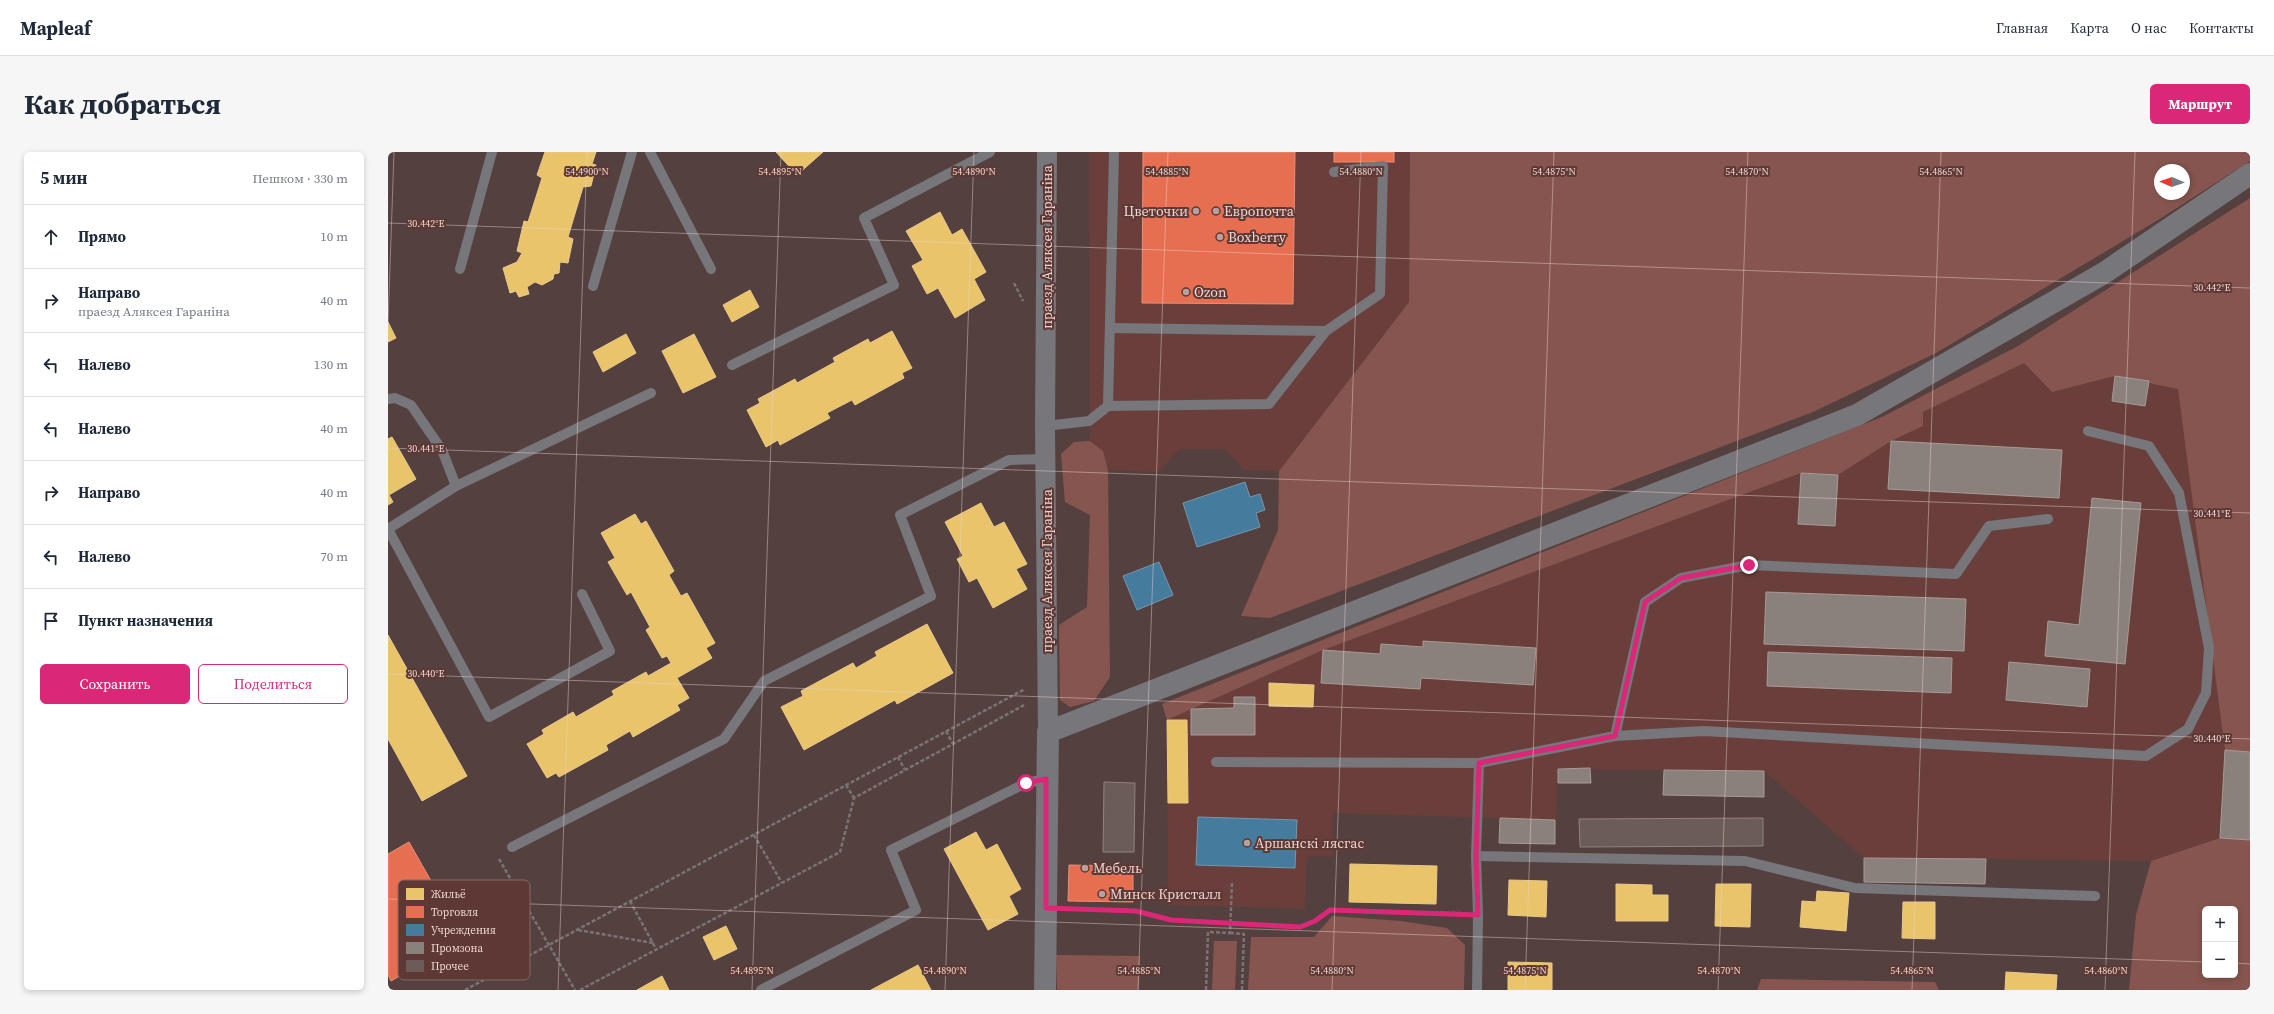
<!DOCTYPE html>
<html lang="ru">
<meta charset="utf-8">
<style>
:root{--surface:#fff;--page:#f6f6f7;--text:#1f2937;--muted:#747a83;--line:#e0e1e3;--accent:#db2777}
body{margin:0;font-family:"Source Serif 4",serif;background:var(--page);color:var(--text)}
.controls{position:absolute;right:12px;bottom:12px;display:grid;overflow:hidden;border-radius:6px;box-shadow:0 2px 6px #0003}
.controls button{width:36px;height:36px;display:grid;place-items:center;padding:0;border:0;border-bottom:1px solid var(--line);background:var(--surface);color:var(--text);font:20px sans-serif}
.compass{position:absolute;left:1766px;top:12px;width:36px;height:36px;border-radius:50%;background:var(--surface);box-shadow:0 2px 6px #0003;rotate:272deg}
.stop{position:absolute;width:12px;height:12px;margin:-9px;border:3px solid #db2777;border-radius:50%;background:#fff}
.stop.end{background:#db2777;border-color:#fff;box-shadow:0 1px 4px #0008}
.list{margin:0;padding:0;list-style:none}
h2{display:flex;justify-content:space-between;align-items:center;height:52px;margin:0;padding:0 16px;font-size:17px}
h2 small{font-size:13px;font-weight:400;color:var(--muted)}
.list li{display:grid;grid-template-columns:26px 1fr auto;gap:12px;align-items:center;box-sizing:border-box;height:64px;padding:0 16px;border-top:1px solid var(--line)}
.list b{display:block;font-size:15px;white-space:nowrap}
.list p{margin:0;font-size:13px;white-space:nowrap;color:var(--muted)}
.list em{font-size:13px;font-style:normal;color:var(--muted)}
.actions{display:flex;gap:8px;padding:12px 16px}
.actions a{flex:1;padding:9px 0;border:1px solid var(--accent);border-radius:6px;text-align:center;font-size:14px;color:var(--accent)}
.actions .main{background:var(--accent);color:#fff}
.icon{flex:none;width:22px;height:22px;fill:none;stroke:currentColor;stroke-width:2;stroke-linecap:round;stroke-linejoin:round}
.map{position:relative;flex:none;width:1862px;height:838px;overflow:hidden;border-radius:6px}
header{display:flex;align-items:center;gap:24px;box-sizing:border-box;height:56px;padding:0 20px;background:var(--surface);border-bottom:1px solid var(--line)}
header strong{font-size:19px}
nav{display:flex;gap:22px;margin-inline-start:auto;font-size:14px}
.intro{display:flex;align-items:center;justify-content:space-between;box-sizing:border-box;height:96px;padding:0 24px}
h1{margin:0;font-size:28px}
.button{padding:10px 18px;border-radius:6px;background:var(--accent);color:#fff;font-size:14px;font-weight:700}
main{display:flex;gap:24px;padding:0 24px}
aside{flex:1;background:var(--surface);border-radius:6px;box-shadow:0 2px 6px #0003}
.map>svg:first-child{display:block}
.built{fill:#6a3f3b}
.green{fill:#87554f;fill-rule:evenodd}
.homes{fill:#e9c46a;stroke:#eac989}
.shops{fill:#e76f51;stroke:#e98e77}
.public{fill:#457b9d;stroke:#7796ad}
.industry{fill:#8a817c;stroke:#a89a96}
.building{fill:#6c5c58;stroke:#93827d}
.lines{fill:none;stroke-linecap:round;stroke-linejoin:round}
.path{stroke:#797375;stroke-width:2.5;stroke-dasharray:4 2;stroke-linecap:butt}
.service{stroke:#77767b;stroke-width:10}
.minor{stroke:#77767b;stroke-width:20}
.tertiary{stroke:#77767b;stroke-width:22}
.route{stroke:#db2777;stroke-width:5}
.ticks{fill:none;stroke:#edd5d1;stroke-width:1;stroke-opacity:0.45}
.poi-dot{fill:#b7a19e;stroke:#5e3834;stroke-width:1.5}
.labels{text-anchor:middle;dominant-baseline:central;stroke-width:4;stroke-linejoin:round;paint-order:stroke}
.poi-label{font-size:14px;fill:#edd5d1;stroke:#5e3834;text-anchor:start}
.street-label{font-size:14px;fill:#edd5d1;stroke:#5e3834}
.key{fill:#5e3834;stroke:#896763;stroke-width:1}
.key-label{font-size:11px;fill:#edd5d1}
.ticks-label{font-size:10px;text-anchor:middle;fill:#edd5d1;stroke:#5e3834;stroke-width:4;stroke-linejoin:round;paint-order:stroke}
</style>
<header>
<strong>Mapleaf</strong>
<nav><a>Главная</a><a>Карта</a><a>О нас</a><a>Контакты</a></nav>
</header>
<div class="intro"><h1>Как добраться</h1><a class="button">Маршрут</a></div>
<main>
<aside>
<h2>5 мин<small>Пешком · 330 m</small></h2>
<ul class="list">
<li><svg class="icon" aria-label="ahead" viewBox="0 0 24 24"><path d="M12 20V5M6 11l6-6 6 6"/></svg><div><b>Прямо</b></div><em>10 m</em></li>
<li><svg class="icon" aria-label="right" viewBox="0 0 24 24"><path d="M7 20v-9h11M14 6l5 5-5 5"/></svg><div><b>Направо</b><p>праезд Аляксея Гараніна</p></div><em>40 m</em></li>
<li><svg class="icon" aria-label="left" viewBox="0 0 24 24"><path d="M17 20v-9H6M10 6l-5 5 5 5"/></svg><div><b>Налево</b></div><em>130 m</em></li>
<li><svg class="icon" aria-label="left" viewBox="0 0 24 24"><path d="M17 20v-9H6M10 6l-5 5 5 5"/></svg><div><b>Налево</b></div><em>40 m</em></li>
<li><svg class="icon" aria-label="right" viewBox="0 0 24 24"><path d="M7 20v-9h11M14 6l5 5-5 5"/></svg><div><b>Направо</b></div><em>40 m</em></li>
<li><svg class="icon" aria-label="left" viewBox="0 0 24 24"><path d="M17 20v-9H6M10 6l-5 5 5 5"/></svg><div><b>Налево</b></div><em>70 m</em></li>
<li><svg class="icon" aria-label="arrive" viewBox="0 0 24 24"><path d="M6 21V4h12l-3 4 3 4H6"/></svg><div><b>Пункт назначения</b></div></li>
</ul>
<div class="actions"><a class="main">Сохранить</a><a>Поделиться</a></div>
</aside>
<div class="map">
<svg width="1862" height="838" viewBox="0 0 1862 838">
<rect width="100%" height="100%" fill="#54403e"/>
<!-- built -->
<g class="built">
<polygon points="701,0 1022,0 1021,150 891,319 856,318 837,297 792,297 770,320 720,318 715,299 702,289"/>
<polygon points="1636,211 1664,240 1727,224 1791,236 1837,598 1862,600 1862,688 1832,686 1763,709 1476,706 1376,619 1170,617 1167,692 1111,691 1112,666 945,661 945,704 919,704 917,757 780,753 779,568 935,498 1413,321 1450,323 1503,289 1535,274 1534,260"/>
</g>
<!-- green -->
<g class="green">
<path d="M1022 0H1862V9L1770 68 1548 201 1425 260 882 466 853 464 890 378 891 319 1021 150ZM1772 18H1796V42H1772Z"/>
<polygon points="1862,46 1862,600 1837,598 1790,237 1727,224 1664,240 1636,211 1535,260 1535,274 1503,289 1450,323 1413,321 935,498 779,568 774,552 1496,264 1630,194"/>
<polygon points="702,289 715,299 720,318 722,525 706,549 682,555 672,548 671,473 699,455 702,363 677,350 673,302 686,290"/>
<path d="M1832 686 1862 688V838H1741L1748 763 1763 709ZM1817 757H1847V823H1817Z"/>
<polygon points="944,764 1013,769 1059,776 1077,793 1076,838 860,838 863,785 926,785"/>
<polygon points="826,789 849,789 847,838 824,838"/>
<polygon points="668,803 752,804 751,838 669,838"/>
<polygon points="1373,827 1547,830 1551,838 1369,838"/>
</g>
<!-- homes -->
<g class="homes">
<polygon points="157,0 208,0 204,12 208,13 203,34 195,35 180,85 185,87 180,111 172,110 171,121 166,122 165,127 154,133 147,130 139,135 141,142 131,145 128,139 122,141 115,116 129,110 134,101 129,99 136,69 140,70 154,26 149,23"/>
<polygon points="388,0 435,0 409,23"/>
<polygon points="552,60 564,83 574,77 598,120 586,127 597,148 567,166 550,136 539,142 524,114 535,108 518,79"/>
<polygon points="362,138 371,155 344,170 335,153"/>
<polygon points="0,170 8,186 0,190"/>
<polygon points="504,179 524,216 514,221 516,226 467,253 464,248 439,261 442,266 392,293 390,288 378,295 359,258 372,251 370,247 407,227 409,231 447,210 445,206 480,187 482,191"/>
<polygon points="238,182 248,201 215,220 205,200"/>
<polygon points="306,182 328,225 295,241 274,199"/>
<polygon points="4,285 28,327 1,343 5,350 0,353 0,287"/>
<polygon points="593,351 606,375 616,370 639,412 628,417 639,437 605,456 589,426 581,430 569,407 575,404 557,370"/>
<polygon points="247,362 253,372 258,369 286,419 281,423 293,444 299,441 327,491 318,496 324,506 289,526 301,546 289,553 292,558 245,585 242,579 218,593 220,598 171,625 168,621 159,626 139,592 156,582 154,578 185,560 188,565 226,543 224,539 258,520 260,524 283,511 279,504 274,506 258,478 262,475 243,440 239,443 220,410 227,406 213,381"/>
<polygon points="539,472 565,521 509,552 507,548 416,598 393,555 415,544 413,539 465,511 468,516 489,504 487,500"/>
<polygon points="0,483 79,624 34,649 0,587"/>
<polygon points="881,531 926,533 925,555 881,554"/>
<polygon points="779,568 799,568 800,651 780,651"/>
<polygon points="588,680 598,698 609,692 633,737 621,744 630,762 600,778 556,697"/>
<polygon points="962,712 1049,714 1048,752 961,750"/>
<polygon points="1121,728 1159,729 1158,765 1120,763"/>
<polygon points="1228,732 1264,733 1264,743 1280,743 1280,769 1228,769"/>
<polygon points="1328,732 1363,732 1362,775 1327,774"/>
<polygon points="1429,739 1461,741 1458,779 1412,775 1414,749 1428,750"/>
<polygon points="1515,750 1547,750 1547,787 1514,786"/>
<polygon points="338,774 349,797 326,808 315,785"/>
<polygon points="1120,810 1164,811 1164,838 1120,838"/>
<polygon points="530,813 543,838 483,838"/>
<polygon points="1618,820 1669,823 1668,838 1617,838"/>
<polygon points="274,824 281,838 249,838"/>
</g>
<!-- shops -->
<g class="shops">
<polygon points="755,0 907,0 905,152 754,151"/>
<rect x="946" y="0" width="60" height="10"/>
<polygon points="21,690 76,787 3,829 0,823 0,702"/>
<polygon points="681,713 745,714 745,750 680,749"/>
</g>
<!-- public -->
<g class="public">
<polygon points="857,330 862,345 872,342 877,358 868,361 872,375 809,395 795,351"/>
<polygon points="771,410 785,443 749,458 735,424"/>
<polygon points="810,665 909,668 907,716 808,713"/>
</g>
<!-- industry -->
<g class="industry">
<polygon points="1727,224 1761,229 1757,254 1724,249"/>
<polygon points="1503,289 1674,298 1671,346 1500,337"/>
<polygon points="1413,321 1450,323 1447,374 1410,372"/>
<polygon points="1704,346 1753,351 1737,512 1657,504 1660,469 1691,473"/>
<polygon points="1378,440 1578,447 1576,499 1376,492"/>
<polygon points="1035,489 1148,496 1145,533 1033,526 1032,537 933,531 935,498 992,502 993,492 1035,495"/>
<polygon points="1380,500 1564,506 1563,541 1379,534"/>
<polygon points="1621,510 1702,517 1699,555 1618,548"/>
<polygon points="846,545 867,545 867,583 803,583 803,557 846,556"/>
<polygon points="1837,598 1862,600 1862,688 1832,686"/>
<polygon points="1202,616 1203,631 1170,631 1170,617"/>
<polygon points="1276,618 1376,619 1376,645 1275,643"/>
<polygon points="1112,666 1167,668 1167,692 1111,691"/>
<polygon points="1476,706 1598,707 1597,732 1476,730"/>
</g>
<!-- building -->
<g class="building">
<polygon points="716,630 747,631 746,700 715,700"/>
<polygon points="1375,666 1375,694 1192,695 1191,667"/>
</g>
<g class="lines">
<!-- path -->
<g class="path">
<polyline points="626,131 635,149"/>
<polyline points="558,579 565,592"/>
<polyline points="510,605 517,618"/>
<polyline points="458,633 466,646"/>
<polyline points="366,683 394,731"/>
<polyline points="111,707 187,838"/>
<polyline points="242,749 268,797"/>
<polyline points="680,757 748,759 783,768 912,775 927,769 942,758 1073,761"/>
<polyline points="190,778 265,791"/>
<polyline points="842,781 856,782 854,838"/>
<polyline points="77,838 637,537"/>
<polyline points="192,838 452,700 466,646 638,552"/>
<polyline points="818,838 820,780 842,781 844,730"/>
</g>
<!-- service -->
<g class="service">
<polyline points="262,0 323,117"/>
<polyline points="72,117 104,0"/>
<polyline points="205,134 244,0"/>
<polyline points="722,176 938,179"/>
<polyline points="344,213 506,133 476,66 602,0"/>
<polyline points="0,247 7,246 23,253 54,298 68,334 0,377"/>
<polyline points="720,254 726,0"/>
<polyline points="657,274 701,269 720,254 881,252 938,179 992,142 995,14 946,20"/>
<polyline points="68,334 263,241"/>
<polyline points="0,377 101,565 222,499 194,442"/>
<polyline points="1227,584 1257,450 1293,426 1361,413 1568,422 1601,374 1660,367"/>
<polyline points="828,610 1091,611"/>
<polyline points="124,695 336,587 376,529 543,444 512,363 621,308 658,307"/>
<polyline points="1088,704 1357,709 1467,736 1707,744"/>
<polyline points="373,838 528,758 503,698 638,631 658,627"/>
<polyline points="1089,838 1090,763 1088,704 1091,611 1227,584 1316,579 1758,604 1800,577 1818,541 1821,496 1791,341 1761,294 1700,279"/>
</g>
<!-- minor -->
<polyline class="minor" points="659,0 657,274 660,580"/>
<!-- tertiary -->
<polyline class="tertiary" points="657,838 660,580 1469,263 1716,121 1862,22"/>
</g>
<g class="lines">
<!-- route -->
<polyline class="route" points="638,631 658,627 658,756 748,759 783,768 912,775 927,769 942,758 1090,763 1088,704 1091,611 1227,584 1257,450 1293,426 1361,413"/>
</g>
<!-- ticks -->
<path class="ticks" d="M0 71 1862 136M0 172 6 0M0 296 1862 361M0 522 1862 587M0 747 1817 810M1847 811 1862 812M170 838 199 0M364 838 393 0M557 838 586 0M750 838 780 0M944 838 973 0M1137 838 1166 0M1330 838 1360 0M1524 838 1553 0M1717 838 1747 0"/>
<!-- markers -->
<g class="poi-dot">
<circle cx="808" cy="59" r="4"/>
<circle cx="828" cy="59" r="4"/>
<circle cx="832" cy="85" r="4"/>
<circle cx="798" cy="140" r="4"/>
<circle cx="859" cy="691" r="4"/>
<circle cx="697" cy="716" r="4"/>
<circle cx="714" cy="742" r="4"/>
</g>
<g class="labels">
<!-- poi labels -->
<g class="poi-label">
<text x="800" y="59" text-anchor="end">Цветочки</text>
<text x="836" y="59">Европочта</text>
<text x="840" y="85">Boxberry</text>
<text x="806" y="140">Ozon</text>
<text x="867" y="691">Аршанскі лясгас</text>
<text x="705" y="716">Мебель</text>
<text x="722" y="742">Минск Кристалл</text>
</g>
<!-- street labels -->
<g class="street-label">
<text transform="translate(659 95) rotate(-90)">праезд Аляксея Гараніна</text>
<text transform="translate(659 419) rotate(-90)">праезд Аляксея Гараніна</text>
</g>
</g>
<!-- legend -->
<rect x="10" y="728" width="132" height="100" rx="6" class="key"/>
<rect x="18" y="736" width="18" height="12" fill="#e9c46a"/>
<rect x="18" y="754" width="18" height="12" fill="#e76f51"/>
<rect x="18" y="772" width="18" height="12" fill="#457b9d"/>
<rect x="18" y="790" width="18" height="12" fill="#8a817c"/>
<rect x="18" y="808" width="18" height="12" fill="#6c5c58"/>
<g class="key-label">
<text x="43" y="746">Жильё</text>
<text x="43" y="764">Торговля</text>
<text x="43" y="782">Учреждения</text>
<text x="43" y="800">Промзона</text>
<text x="43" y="818">Прочее</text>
</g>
<g class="ticks-label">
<text x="199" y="23">54.4900°N</text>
<text x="392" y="23">54.4895°N</text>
<text x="586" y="23">54.4890°N</text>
<text x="779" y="23">54.4885°N</text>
<text x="973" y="23">54.4880°N</text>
<text x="1166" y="23">54.4875°N</text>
<text x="1359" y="23">54.4870°N</text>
<text x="1553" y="23">54.4865°N</text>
<text x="38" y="75">30.442°E</text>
<text x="1824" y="139">30.442°E</text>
<text x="38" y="300">30.441°E</text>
<text x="1824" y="365">30.441°E</text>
<text x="38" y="525">30.440°E</text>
<text x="1824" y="590">30.440°E</text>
<text x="364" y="822">54.4895°N</text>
<text x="557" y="822">54.4890°N</text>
<text x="751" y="822">54.4885°N</text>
<text x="944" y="822">54.4880°N</text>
<text x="1137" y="822">54.4875°N</text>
<text x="1331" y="822">54.4870°N</text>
<text x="1524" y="822">54.4865°N</text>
<text x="1718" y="822">54.4860°N</text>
</g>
</svg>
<div class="controls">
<button>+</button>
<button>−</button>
</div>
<svg class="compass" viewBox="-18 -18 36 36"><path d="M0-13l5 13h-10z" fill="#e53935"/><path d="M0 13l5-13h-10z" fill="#747a83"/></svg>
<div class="stop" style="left:638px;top:631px"></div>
<div class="stop end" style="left:1361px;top:413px"></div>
</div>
</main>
